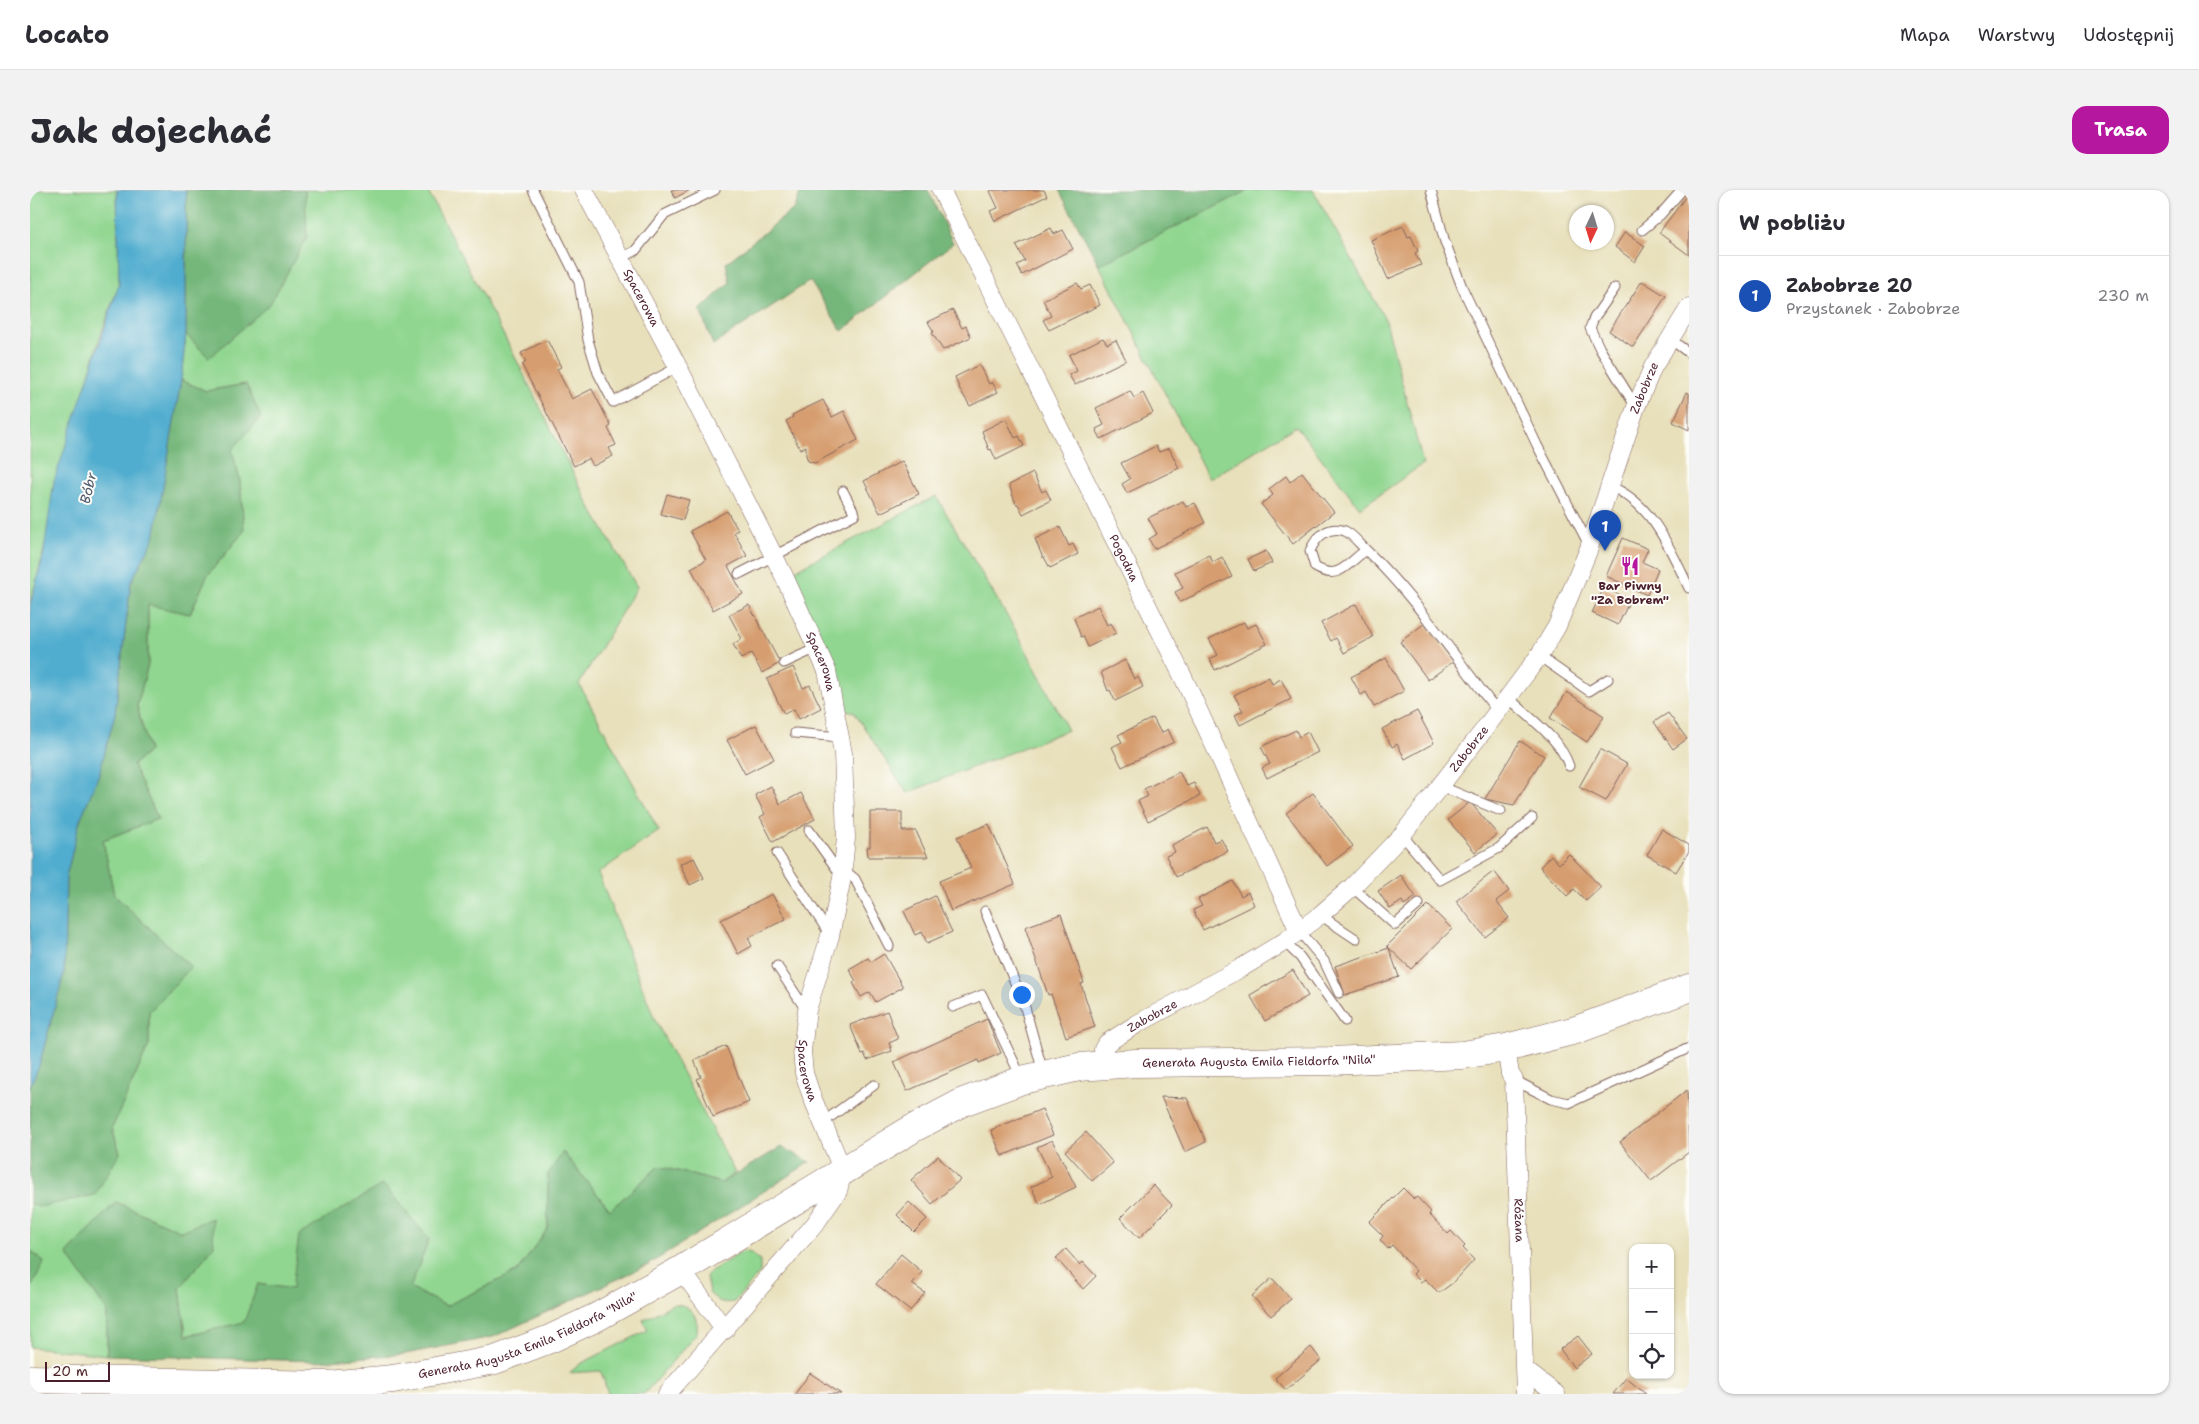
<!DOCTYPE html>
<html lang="pl">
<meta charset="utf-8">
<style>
:root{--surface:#fff;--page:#f2f2f3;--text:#2b2b33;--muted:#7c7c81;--line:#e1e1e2;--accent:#b5179e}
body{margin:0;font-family:"Shantell Sans",sans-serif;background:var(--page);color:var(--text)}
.controls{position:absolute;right:15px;bottom:15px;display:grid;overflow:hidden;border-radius:10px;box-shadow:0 1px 4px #0004}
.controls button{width:45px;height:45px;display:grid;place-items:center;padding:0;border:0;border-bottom:1px solid var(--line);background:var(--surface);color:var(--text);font:25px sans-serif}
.compass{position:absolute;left:1539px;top:15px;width:45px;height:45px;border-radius:50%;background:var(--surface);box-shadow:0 1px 4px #0004;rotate:184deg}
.scale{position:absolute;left:15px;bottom:12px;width:65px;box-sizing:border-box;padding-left:5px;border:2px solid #4a1f2b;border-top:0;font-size:14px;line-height:18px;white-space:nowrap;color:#4a1f2b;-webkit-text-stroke:4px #fdfcf7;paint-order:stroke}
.you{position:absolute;left:991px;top:804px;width:18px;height:18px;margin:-12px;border:4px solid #fff;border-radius:50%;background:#1a73e8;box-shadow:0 0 0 8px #1a73e833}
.badge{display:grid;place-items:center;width:32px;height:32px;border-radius:50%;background:var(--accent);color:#fff;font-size:16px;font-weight:700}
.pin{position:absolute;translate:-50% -41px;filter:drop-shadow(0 1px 2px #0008)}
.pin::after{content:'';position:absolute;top:26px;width:18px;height:15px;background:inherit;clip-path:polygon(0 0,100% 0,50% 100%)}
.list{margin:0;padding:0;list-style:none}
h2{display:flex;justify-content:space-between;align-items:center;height:65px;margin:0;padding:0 20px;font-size:21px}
h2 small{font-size:16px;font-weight:400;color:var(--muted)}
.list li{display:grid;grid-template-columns:32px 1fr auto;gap:15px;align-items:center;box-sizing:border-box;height:80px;padding:0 20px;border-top:1px solid var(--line)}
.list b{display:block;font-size:19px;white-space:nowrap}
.list p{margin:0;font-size:16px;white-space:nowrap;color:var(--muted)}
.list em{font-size:16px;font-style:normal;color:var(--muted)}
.icon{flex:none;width:28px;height:28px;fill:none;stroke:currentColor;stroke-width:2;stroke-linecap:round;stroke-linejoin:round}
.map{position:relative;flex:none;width:1659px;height:1204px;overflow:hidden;border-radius:15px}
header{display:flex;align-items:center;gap:30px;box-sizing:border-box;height:70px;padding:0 25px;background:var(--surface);border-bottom:1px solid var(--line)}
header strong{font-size:24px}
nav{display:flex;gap:28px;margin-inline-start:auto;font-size:18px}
.intro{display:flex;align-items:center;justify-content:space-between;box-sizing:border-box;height:120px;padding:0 30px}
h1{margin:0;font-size:35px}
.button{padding:12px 22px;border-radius:15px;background:var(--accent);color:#fff;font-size:18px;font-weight:700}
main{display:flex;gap:30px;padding:0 30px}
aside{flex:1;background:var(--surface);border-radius:15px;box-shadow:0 1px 4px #0004}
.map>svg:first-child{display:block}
.green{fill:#90d690;stroke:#6d7a5e}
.forest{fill:#74b77a;stroke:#5f6b52}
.water{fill:#51adcf;stroke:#4e667d}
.building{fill:#d69e70}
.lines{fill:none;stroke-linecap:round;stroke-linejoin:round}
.lane-casing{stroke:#81635d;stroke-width:11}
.street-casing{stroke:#81635d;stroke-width:19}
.primary-casing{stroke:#81635d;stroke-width:29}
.lane{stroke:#fff;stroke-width:9}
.street{stroke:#fff;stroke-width:18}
.primary{stroke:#fff;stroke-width:28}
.labels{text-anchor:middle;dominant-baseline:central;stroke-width:4;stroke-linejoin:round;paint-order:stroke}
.street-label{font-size:12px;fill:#4a1f2b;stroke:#fdfcf7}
.poi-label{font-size:12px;font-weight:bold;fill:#4a1f2b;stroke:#fdfcf7}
.water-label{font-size:14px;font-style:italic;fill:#4d586d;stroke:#fdfcf7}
</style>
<header>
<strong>Locato</strong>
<nav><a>Mapa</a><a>Warstwy</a><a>Udostępnij</a></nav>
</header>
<div class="intro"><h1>Jak dojechać</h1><a class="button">Trasa</a></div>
<main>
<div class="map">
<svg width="1659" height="1204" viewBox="0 0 1659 1204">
<rect width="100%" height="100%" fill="#fdfcf7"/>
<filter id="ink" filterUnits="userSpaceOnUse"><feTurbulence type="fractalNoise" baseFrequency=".02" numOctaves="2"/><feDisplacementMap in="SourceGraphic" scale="10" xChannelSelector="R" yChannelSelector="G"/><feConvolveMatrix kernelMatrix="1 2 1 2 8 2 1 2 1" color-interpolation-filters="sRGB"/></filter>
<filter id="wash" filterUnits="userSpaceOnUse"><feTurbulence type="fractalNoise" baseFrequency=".0096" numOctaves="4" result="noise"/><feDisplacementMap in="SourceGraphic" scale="20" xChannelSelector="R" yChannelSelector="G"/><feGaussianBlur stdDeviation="1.12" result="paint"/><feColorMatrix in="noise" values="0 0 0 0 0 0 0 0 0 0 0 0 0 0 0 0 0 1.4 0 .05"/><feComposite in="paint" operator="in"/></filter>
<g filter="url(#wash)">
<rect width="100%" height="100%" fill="#e8e0bb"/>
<!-- green -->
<g class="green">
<polygon points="0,0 87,0 89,94 70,147 51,211 0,415"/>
<polygon points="275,0 397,0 483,163 558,313 607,397 549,494 629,641 568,683 625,830 705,983 691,993 629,976 580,1020 534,963 518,984 518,1038 488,1081 416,1116 380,1098 399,1049 262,1099 228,1094 215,1132 156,1146 150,1098 184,1056 86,1012 37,1064 77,1121 77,1165 0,1157 0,1100 13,1072 0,1060 0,1014 9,1017 90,963 82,938 119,855 119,822 161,777 84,705 73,650 128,629 103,575 119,561 107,516 118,474 118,414 160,424 177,386 214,341 210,291 202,260 216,194 176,201 151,190 156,144 179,168 276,47"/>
<polygon points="1219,0 1283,0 1356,131 1393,274 1330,318 1266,236 1179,289 1069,75"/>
<polygon points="906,306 987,443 1038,540 877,603 824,522 805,517 754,386"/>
<polygon points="714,1061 721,1063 730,1071 730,1083 704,1112 691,1113 679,1103 676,1086 681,1081"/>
<path d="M643 1114C661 1114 669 1127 667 1143L614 1204H578L571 1181 539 1183 550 1174 618 1140 613 1130Z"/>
</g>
<!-- forest -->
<g class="forest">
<polygon points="156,0 275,0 277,47 240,114 179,168 156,144"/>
<polygon points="771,0 898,0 923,53 812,141 780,91 683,155 670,120 700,92 696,73 765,18"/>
<polygon points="1029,0 1219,0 1069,75"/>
<polygon points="151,190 176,201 216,194 231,227 202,260 210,291 214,341 177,386 160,424 118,415 118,474 107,516 119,561 103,575 128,629 73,650 84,705 161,777 119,822 119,855 82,938 90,963 65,1005 9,1017 0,1014 0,896 9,876 34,783 36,687 50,630 69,584 85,524 101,392 124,348"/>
<polygon points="751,957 780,972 618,1075 463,1147 375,1164 288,1171 77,1165 77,1121 37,1064 86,1012 151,1041 182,1028 184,1056 150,1098 156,1146 214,1132 228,1094 262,1099 269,1045 353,994 399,1049 380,1098 416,1116 488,1081 518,1038 518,984 533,962 580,1020 629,976 691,993"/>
<polygon points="0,1060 14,1072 0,1100"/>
</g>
<!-- water -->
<polygon class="water" points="87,0 156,0 156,144 151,190 130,315 124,348 101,392 85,524 69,584 50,630 36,687 34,783 9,876 0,896 0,415 13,367 24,291 89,94"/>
<g id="blocks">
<!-- building -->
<g class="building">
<polygon points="641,0 660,0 645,8"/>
<polygon points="962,0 1014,0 1017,6 965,31 960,21 968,18 960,1"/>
<polygon points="1659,2 1659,65 1629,43"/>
<polygon points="1373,36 1378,47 1381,46 1388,61 1385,63 1391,75 1358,89 1341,50"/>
<polygon points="1021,38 1024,44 1033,40 1043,59 992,85 987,75 995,71 986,55"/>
<polygon points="1595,42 1615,56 1605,72 1585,57"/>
<polygon points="1612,91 1636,106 1603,157 1579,141"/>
<polygon points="1047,93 1051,99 1060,95 1070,115 1019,140 1013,130 1021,126 1013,110"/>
<polygon points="923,120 932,138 936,136 941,147 913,160 902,143 904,142 898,132"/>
<polygon points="1073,148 1077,154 1086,150 1096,170 1045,195 1039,185 1047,181 1039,165"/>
<polygon points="517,150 531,177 527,179 542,209 562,199 581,236 578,238 586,255 579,258 583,266 563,276 559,268 544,276 492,175 496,172 491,163"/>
<polygon points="949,175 959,194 962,192 968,202 940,216 929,198 925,187"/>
<polygon points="1100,201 1104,208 1113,203 1123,223 1071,249 1066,239 1074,235 1066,218"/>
<polygon points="1657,202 1659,203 1659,240 1643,232"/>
<polygon points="793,210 802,227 814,221 828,250 785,273 778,271 776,265 776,256 770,259 756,231 763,227 762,225"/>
<polygon points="976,229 985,248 989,246 994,256 966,270 961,259 959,260 952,241"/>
<polygon points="1126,256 1129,262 1139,258 1149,278 1097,303 1092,294 1100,289 1091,273"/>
<polygon points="872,271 889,304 850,323 834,291"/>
<polygon points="1272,282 1304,322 1263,354 1231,314 1243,305 1239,299 1256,286 1260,292"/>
<polygon points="1003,283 1012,302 1016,300 1021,310 993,324 988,314 986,314 979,295"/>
<polygon points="637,304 659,310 653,330 631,324"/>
<polygon points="1153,311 1156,317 1165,313 1175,333 1124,359 1119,349 1127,344 1118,328"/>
<polygon points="697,321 708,340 704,342 717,366 698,376 713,404 683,420 661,378 676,370 660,341"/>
<polygon points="1030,337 1039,356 1043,354 1048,364 1020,378 1014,367 1013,368 1005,349"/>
<polygon points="1593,348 1618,359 1612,372 1628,379 1617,405 1576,386"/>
<polygon points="1236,361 1242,373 1224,381 1218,369"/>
<polygon points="1179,365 1183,372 1192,367 1202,387 1150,412 1145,402 1153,398 1145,382"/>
<polygon points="1574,397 1600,410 1588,435 1562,423"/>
<polygon points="1326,414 1343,447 1314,463 1306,448 1301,451 1291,433"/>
<polygon points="719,415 750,473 732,483 721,463 711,469 703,454 712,449 699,425"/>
<polygon points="1068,416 1077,435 1081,433 1086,443 1058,457 1053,446 1051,447 1044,428"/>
<polygon points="1214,432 1217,438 1226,434 1237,454 1185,480 1180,469 1188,465 1179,449"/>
<polygon points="1395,433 1424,471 1398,490 1370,452"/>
<polygon points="1356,468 1374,501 1344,517 1336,502 1331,505 1321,487"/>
<polygon points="1095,470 1104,489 1108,487 1113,497 1085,511 1080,500 1078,501 1071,482"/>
<polygon points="763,477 773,498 780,495 791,518 769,529 764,519 754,524 737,489"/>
<polygon points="1239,487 1242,494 1251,489 1261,509 1210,535 1205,525 1213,521 1204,505"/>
<polygon points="1537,502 1574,526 1557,552 1520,528"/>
<polygon points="1387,521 1404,553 1375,569 1367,554 1362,557 1352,539"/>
<polygon points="1638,523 1657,549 1643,559 1624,532"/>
<polygon points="1123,528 1131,543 1138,539 1144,552 1092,577 1082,557 1092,552 1088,545"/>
<polygon points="726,535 744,569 715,584 697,550"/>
<polygon points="1266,540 1269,547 1278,542 1288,562 1237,588 1232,578 1240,574 1231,557"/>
<polygon points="1490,551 1514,566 1484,615 1455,609"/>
<polygon points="1570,559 1597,574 1576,611 1549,597"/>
<polygon points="1149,582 1157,596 1164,593 1170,606 1118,631 1108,611 1118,606 1114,599"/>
<polygon points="741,596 750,614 771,603 785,629 743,652 730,627 735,624 725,605"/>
<polygon points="1283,603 1323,656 1297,676 1256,623"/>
<polygon points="1440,612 1467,644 1445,662 1418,630"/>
<polygon points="840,622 872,622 872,641 886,641 898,667 838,667 837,657 840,657"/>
<polygon points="959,634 985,694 921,721 909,691 941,678 927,647"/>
<polygon points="1177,637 1184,652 1191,649 1198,661 1146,687 1136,666 1145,662 1142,655"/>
<polygon points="1632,639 1659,655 1659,661 1646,682 1617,665"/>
<polygon points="1539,664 1571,697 1556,711 1544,699 1537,706 1510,677 1521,665 1529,674"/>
<polygon points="664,668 674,688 660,695 650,674"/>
<polygon points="1464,681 1479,701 1466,711 1479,728 1455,747 1426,711"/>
<polygon points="1371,685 1386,707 1374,715 1372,711 1360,719 1348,701"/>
<polygon points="1203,691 1211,706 1218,702 1224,715 1173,740 1163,720 1172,716 1168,709"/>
<polygon points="742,704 756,729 718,748 722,756 708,764 691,730"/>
<polygon points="905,706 922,742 897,753 892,742 885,745 874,721"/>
<polygon points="1398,715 1422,739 1381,779 1357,756"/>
<polygon points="1031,724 1054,793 1051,794 1065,837 1036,847 1021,804 1018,805 995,737"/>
<polygon points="1359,758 1369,787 1315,805 1305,776"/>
<polygon points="854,764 873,797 846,812 840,802 831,807 823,793 826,791 819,779 838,768 841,772"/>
<polygon points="1263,780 1278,806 1235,831 1220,805"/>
<polygon points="857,821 868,849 859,853 862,861 837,870 834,863 832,864 820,835"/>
<polygon points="957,829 971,863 949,873 948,870 877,901 864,872"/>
<polygon points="696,856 719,912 683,927 667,889 671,887 664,870"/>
<polygon points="1657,900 1659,962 1621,991 1590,952"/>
<polygon points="1131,907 1157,908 1176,952 1155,962"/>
<polygon points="1012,919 1023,945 972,966 961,940"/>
<polygon points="1056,942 1083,973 1062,991 1035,961"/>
<polygon points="1022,950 1046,997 1010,1014 1001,997 1022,987 1007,957"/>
<polygon points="908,966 930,990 902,1014 881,990"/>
<polygon points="1123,995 1142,1015 1109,1048 1090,1028"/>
<polygon points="1373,998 1384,1009 1387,1007 1401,1022 1399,1024 1418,1044 1421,1041 1435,1056 1433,1058 1444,1070 1424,1092 1409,1103 1395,1089 1391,1092 1383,1084 1386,1081 1362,1055 1358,1059 1350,1050 1353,1046 1339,1032"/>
<polygon points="879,1012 897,1029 884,1042 867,1025"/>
<polygon points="1036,1059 1050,1075 1053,1072 1066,1086 1053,1099 1026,1068"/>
<polygon points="871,1064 892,1082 882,1094 895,1103 880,1121 846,1094"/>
<polygon points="1242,1088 1261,1109 1241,1126 1222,1106"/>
<polygon points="1548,1146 1562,1164 1544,1178 1530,1159"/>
<polygon points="1281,1157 1291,1170 1256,1200 1245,1188"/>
<polygon points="780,1183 811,1204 765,1204"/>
<polygon points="1596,1188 1616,1204 1583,1204"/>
</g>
</g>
</g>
<g filter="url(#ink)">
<use href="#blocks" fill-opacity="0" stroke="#81635d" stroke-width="1"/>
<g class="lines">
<!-- lane casing -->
<g class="lane-casing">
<g id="lane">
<polyline points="503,0 549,92 558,150 568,183 583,212 648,177"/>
<polyline points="1401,0 1414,49 1432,97 1507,255 1559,355"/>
<polyline points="1612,40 1630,25 1652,0"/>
<polyline points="592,68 605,61 634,25 685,0"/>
<polyline points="1585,98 1564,128 1560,138 1570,159 1606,217"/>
<polyline points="1640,149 1659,163"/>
<path d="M1579 296C1622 312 1640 359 1659 398"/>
<path d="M1336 360C1317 373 1309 392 1285 377L1280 361C1286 347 1298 335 1315 341 1322 344 1329 353 1335 359 1385 407 1425 467 1468 522"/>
<polyline points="709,384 825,324 813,301"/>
<polyline points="1509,466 1559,501 1578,489"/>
<polyline points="754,473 787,458"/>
<path d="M1479 508C1499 528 1530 548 1539 576"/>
<polyline points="765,543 810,547"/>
<polyline points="1410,596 1471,621"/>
<polyline points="779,640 811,685"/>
<polyline points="1372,645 1410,690 1469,658 1502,628"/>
<polyline points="747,663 800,745"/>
<polyline points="813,679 825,689 859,756"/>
<polyline points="1322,697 1365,735 1389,714"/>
<polyline points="955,721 994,814 1013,882"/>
<polyline points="1290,725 1326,749"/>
<polyline points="1269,741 1294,771 1309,803"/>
<polyline points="1254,752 1270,767 1315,831"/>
<polyline points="747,776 776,820"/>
<polyline points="923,817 952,805 991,887"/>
<polyline points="1484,890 1521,909 1539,913 1659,858"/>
<polyline points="792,933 844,895"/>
</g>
</g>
<!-- street casing -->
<g class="street-casing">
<g id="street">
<path id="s1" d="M554 0 648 177 754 386 797 481 813 563 816 648 812 688 800 746 777 820 772 861 774 883 782 907 813 981 808 1001 785 1034 637 1204"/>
<path id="s2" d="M911 0 1155 491 1269 741"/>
<path id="s3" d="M1476 858 1480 884 1484 890 1495 1204"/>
<path id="s4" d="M1074 875 1073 859 1077 853 1107 834 1211 778 1254 752 1290 725 1322 697 1372 645 1453 541 1509 466 1527 436 1558 361 1606 217 1623 177 1659 118"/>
<polyline points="651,1080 695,1140"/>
<polyline points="1495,1180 1526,1204"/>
</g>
</g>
<!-- primary casing -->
<g class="primary-casing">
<g id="primary">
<path id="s5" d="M0 1189 298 1195 363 1189 465 1170 520 1149 567 1127 651 1080 882 939 933 912 992 890 1049 877 1106 873 1301 871 1432 865 1476 858 1546 840 1659 798"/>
</g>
</g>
<!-- lane -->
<use href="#lane" class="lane"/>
<!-- street -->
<use href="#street" class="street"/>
<!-- primary -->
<use href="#primary" class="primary"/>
</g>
</g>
<!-- icons -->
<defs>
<g id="restaurant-bare" transform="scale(1.5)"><path d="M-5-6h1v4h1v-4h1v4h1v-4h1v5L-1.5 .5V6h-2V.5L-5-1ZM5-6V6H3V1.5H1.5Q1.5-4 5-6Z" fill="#b5179e" stroke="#fdfcf7" stroke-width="2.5" paint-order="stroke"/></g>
</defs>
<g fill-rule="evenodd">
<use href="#restaurant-bare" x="1600" y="376"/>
</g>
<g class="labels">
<!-- street labels -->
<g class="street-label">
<text stroke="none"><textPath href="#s1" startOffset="122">Spacerowa</textPath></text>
<text stroke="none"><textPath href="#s4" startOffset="901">Zabobrze</textPath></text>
<text stroke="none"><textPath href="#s2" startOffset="411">Pogodna</textPath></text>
<text stroke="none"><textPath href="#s1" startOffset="528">Spacerowa</textPath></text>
<text stroke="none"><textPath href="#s4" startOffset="496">Zabobrze</textPath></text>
<text stroke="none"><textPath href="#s4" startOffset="76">Zabobrze</textPath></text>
<text stroke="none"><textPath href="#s5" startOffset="1304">Generała Augusta Emila Fieldorfa "Nila"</textPath></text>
<text stroke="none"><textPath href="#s1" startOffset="946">Spacerowa</textPath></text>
<text stroke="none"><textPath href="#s3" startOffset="174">Różana</textPath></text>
<text stroke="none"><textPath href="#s5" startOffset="506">Generała Augusta Emila Fieldorfa "Nila"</textPath></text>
</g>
<!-- poi labels -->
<g class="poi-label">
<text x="1600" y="396">Bar Piwny<tspan x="1600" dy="14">"Za Bobrem"</tspan></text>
</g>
<!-- water labels -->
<g class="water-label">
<text transform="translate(58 298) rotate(-77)">Bóbr</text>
</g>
</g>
</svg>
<div class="controls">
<button>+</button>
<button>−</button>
<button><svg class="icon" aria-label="locate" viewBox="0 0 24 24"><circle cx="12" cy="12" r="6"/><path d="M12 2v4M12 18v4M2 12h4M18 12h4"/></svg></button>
</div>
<svg class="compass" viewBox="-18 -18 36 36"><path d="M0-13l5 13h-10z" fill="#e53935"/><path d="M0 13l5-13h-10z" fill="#7c7c81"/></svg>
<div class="scale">20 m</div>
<div class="you"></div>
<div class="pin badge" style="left:1575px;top:361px;background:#1a4fb4">1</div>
</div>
<aside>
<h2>W pobliżu<small></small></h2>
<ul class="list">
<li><span class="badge" style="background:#1a4fb4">1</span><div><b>Zabobrze 20</b><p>Przystanek · Zabobrze</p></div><em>230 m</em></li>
</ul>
</aside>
</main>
